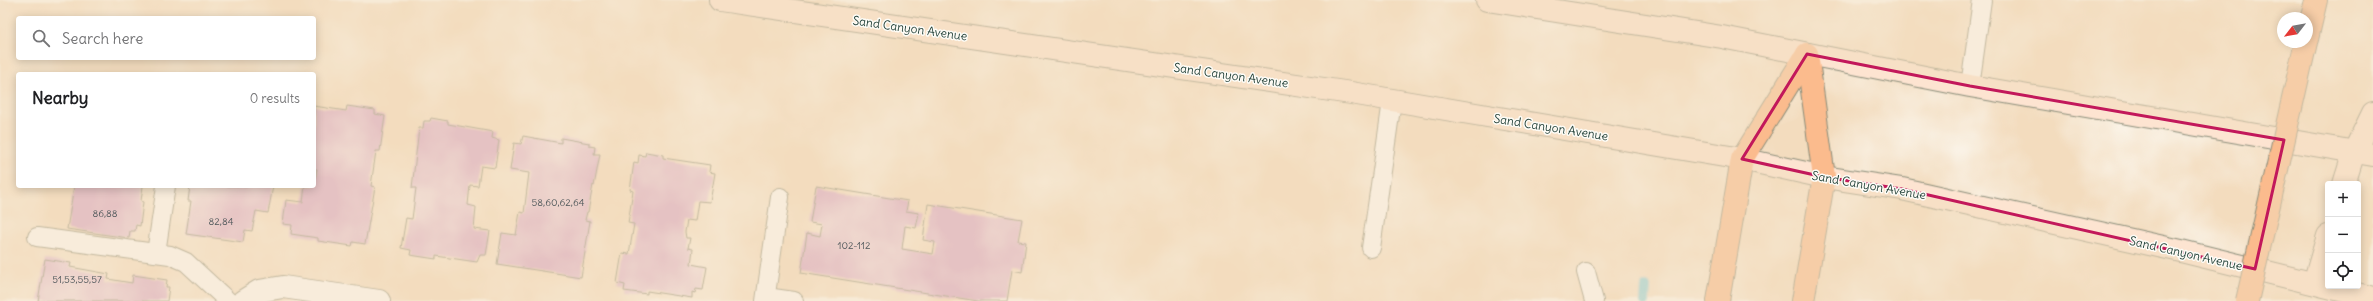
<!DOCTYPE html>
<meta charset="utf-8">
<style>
:root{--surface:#fff;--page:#f2f2f2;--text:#202124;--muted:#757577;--line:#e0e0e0}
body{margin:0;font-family:Delius,sans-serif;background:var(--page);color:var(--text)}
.controls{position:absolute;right:12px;bottom:12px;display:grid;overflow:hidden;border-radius:4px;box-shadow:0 2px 10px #0003}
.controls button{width:36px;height:36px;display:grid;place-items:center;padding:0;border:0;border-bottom:1px solid var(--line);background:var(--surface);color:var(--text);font:20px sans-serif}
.compass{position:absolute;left:2277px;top:12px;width:36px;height:36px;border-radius:50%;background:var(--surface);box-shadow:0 2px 10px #0003;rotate:239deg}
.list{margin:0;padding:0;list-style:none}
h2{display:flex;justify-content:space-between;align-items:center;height:52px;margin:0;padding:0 16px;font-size:17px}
h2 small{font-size:13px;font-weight:400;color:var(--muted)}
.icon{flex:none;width:22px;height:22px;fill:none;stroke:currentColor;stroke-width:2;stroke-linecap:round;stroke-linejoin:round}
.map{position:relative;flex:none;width:2373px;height:301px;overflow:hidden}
.search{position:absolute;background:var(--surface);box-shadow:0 2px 10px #0003;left:16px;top:16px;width:300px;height:44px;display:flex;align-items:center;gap:10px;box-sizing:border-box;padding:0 14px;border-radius:4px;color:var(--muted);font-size:15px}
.panel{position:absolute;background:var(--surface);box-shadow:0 2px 10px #0003;left:16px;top:72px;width:300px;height:116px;border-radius:4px}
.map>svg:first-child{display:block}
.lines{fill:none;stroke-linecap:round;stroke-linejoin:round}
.stream{stroke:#5fc7da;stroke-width:10}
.building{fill:#d6a2c9}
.service-casing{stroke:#898c79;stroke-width:20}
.minor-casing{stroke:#898c79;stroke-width:24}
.secondary-casing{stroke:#898c79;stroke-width:24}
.motorway-casing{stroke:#898c79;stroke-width:24}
.service{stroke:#fff;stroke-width:18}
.minor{stroke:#fff;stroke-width:22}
.secondary{stroke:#fde4d1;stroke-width:22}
.motorway{stroke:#fbbb8d;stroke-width:22}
.motorway-bridge-casing{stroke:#898c79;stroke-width:24;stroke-linecap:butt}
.motorway-bridge{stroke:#fbbb8d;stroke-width:22}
.marked{fill:none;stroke:#c2185b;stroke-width:3;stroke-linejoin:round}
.labels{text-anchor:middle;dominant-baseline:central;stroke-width:3;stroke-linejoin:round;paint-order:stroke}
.number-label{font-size:10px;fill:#4d5659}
.street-label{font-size:12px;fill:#1f3d34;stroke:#fdfcf7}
</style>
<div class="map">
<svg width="2373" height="301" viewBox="0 0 2373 301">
<rect width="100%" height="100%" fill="#fdfcf7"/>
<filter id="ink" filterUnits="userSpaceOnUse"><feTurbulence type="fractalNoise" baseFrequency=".025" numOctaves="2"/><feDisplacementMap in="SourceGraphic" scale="8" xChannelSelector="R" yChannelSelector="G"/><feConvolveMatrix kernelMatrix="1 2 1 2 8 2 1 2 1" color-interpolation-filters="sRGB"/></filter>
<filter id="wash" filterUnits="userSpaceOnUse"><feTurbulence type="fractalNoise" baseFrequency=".012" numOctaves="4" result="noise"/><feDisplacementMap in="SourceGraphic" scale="16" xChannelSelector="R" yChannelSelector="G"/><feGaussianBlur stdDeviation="0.9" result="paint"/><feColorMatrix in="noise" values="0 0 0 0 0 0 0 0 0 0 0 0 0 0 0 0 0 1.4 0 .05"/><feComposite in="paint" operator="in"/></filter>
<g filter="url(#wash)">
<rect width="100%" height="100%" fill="#f3dcbe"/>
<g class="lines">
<!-- stream -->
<polyline class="stream" points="1645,301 1646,287"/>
</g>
<g id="blocks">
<!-- building -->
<g class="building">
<polygon points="314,106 346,111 347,106 375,110 375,114 385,116 380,151 376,151 371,186 375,187 365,244 353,242 352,246 318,241 318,238 291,234 292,225 283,224 286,200 303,202 305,186 314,186 317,169 314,169"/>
<polygon points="431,118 448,121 448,124 493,132 492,138 499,140 495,168 481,166 478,186 470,185 468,205 476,207 474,229 490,231 486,255 480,255 477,262 436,256 436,259 410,255 411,250 401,248 406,218 412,219 416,188 412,188 419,128 423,128 424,121 430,121"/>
<polygon points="523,136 561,143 561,138 589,143 589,146 595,147 594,154 600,154 594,186 593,185 588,212 587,212 585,220 590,221 581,277 497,264 502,233 516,235 520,212 524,213 529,173 510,170 514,143 521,144"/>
<polygon points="646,152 663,155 663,158 710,165 709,172 715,173 710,202 698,201 695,221 687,220 685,232 686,238 690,238 688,248 693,249 691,264 707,267 703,290 696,289 695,293 692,292 692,298 647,291 647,294 624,291 625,285 617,283 622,253 629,254 634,224 628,223 633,191 630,190 634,162 638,163 639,155 645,156"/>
<polygon points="74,186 143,186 141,201 143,202 140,226 136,225 135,231 130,231 129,238 67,229"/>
<polygon points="190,186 273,186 268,213 256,211 252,231 245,230 243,242 186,234 191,201 188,201"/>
<polygon points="816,186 908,201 906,211 919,213 916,228 905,226 902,249 933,254 935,242 923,240 928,204 1022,219 1018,241 1026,242 1022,272 1012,270 1007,301 978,301 801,273 807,233 820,236 822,224 810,222"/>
<polygon points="45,259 71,263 70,267 109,274 108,279 132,283 133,275 167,280 166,287 169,287 167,301 38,301"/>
</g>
</g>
</g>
<g filter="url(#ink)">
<use href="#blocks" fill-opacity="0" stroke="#898c79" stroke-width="1"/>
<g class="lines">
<!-- service casing -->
<g class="service-casing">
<g id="service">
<polyline points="1970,86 1982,0"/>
<polyline points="37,237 170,255 186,262 228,301"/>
<polyline points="1371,248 1392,101"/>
<polyline points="156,253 166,186"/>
<polyline points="1586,272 1594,301"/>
<polyline points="766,297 794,301"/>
<polyline points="765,301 780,197"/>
</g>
</g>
<!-- minor casing -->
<g class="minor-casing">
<polyline id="minor" points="243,301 259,291 283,287 379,301"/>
</g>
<!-- secondary casing -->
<g class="secondary-casing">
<g id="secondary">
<polyline points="720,0 1351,93 1742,159 1824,177 1902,189 2181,251 2373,298"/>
<polyline points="1487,0 1722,37 1970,86 2373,155"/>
<polyline points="2344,184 2354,152 2373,113"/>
<polyline points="2314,283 2328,236"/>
</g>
</g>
<!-- motorway casing -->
<g class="motorway-casing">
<g id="motorway">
<polyline points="2307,39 2316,0"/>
<polyline points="1718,301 1742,159 1807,54"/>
<polyline points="1803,301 1824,177 1807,54"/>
</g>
</g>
<!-- service -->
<use href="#service" class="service"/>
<!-- minor -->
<use href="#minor" class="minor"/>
<!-- secondary -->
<use href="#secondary" class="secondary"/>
<!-- motorway -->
<use href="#motorway" class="motorway"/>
<!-- motorway-bridge casing -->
<g class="motorway-bridge-casing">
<polyline id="motorway-bridge" points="2247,301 2306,42"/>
</g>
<!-- motorway-bridge -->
<use href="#motorway-bridge" class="motorway-bridge"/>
</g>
</g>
<!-- marked area -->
<path d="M0 0H2373V301H0ZM1807 54 1970 86 2284 140 2255 269 1902 189 1824 177 1742 159Z" fill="#f3dcbe" fill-opacity=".55" fill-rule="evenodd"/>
<path class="marked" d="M1807 54 1970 86 2284 140 2255 269 1902 189 1824 177 1742 159Z"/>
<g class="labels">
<!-- number labels -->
<g class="number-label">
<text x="558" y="202">58,60,62,64</text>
<text x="105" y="213">86,88</text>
<text x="221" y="221">82,84</text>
<text x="854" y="245">102-112</text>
<text x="77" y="279">51,53,55,57</text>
</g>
<!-- street labels -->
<g class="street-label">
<text transform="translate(910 28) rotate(8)">Sand Canyon Avenue</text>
<text transform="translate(1231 75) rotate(8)">Sand Canyon Avenue</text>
<text transform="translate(1551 127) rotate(9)">Sand Canyon Avenue</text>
<text transform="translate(1869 185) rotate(10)">Sand Canyon Avenue</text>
<text transform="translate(2186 253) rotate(13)">Sand Canyon Avenue</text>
</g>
</g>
</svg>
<div class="controls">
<button>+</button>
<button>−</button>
<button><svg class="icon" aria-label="locate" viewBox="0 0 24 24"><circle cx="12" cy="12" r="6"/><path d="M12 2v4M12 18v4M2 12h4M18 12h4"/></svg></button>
</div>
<svg class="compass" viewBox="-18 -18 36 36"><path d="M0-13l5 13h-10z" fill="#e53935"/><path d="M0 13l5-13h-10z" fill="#757577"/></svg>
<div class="search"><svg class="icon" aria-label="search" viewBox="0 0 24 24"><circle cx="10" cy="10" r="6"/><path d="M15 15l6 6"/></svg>Search here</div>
<section class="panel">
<h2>Nearby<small>0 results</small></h2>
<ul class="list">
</ul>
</section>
</div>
